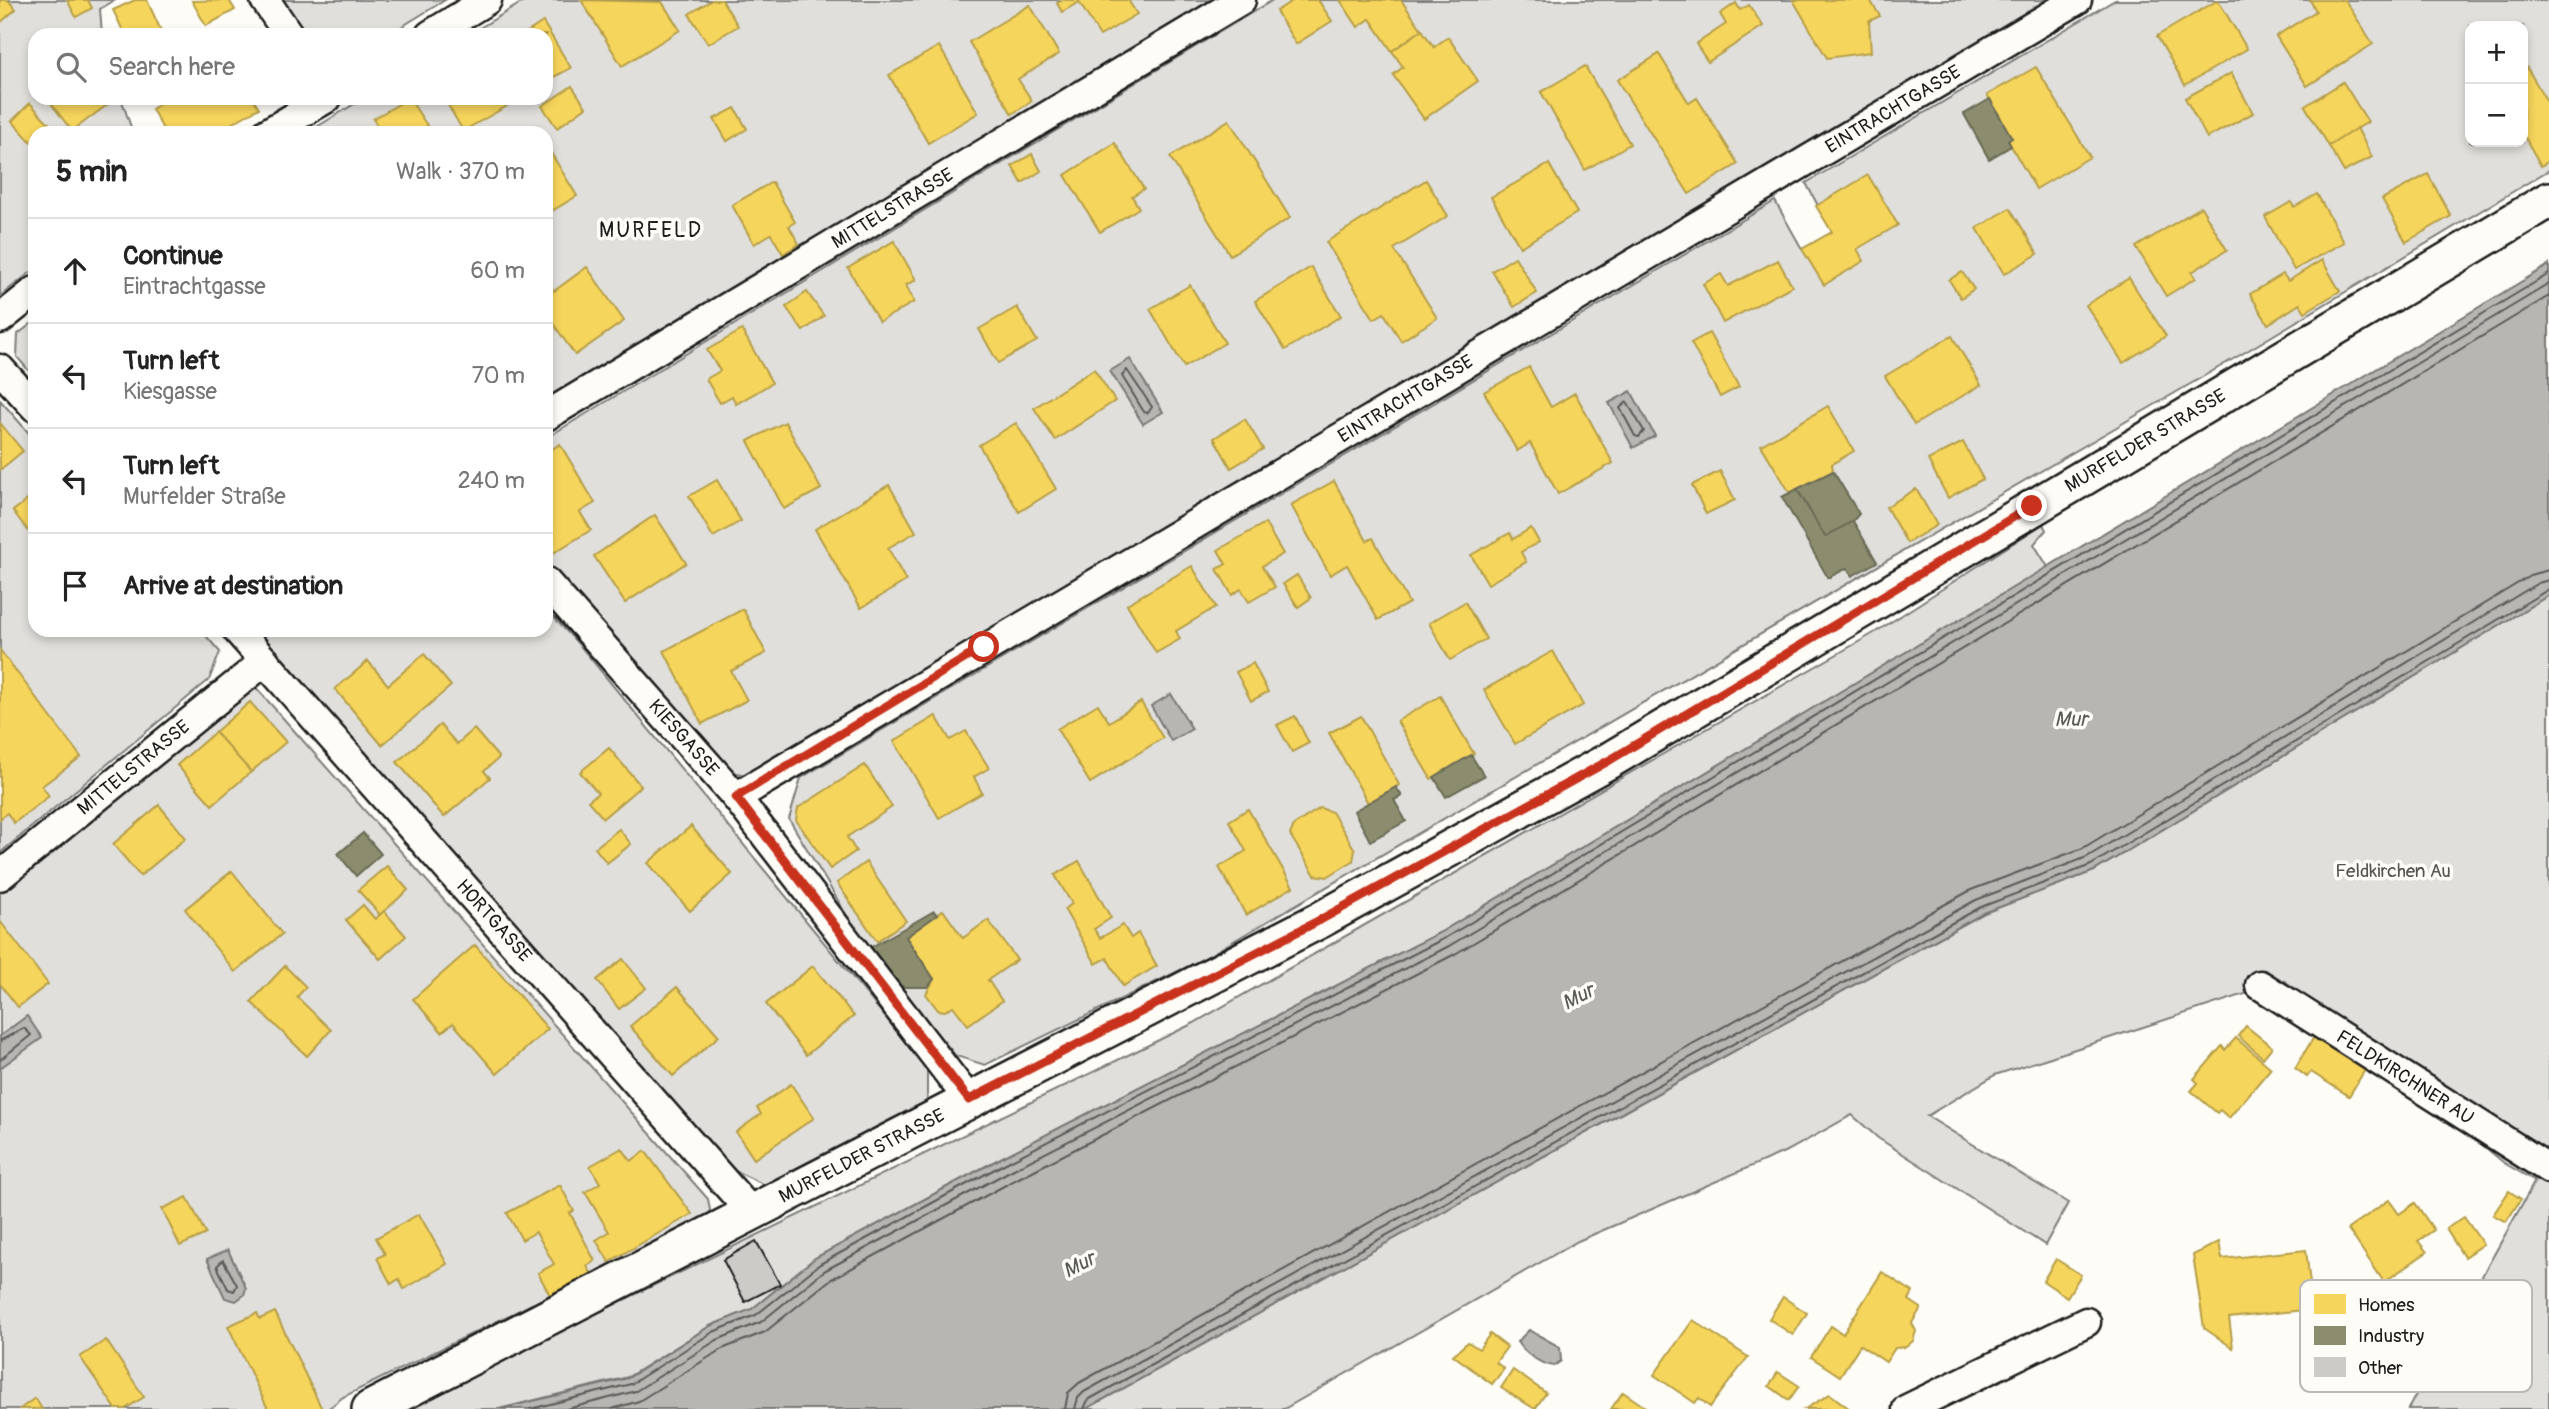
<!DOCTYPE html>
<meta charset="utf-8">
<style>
:root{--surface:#fff;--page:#f6f6f6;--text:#222;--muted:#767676;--line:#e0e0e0}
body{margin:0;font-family:Pangolin,sans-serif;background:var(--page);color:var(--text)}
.controls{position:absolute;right:21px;top:21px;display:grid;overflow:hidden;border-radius:14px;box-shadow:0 4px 10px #0003}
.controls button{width:63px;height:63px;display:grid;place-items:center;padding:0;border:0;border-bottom:2px solid var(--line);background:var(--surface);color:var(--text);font:35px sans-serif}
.stop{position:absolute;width:21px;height:21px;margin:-16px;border:5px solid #c8321e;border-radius:50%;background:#fff}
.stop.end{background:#c8321e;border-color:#fff;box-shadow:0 2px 7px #0008}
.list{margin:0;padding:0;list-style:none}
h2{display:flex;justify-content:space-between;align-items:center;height:91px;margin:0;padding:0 28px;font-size:30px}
h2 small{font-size:23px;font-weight:400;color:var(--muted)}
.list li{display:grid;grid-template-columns:46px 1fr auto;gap:21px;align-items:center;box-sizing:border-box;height:105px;padding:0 28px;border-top:2px solid var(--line)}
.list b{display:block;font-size:26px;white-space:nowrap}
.list p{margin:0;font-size:23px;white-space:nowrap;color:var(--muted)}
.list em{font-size:23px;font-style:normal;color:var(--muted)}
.icon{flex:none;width:38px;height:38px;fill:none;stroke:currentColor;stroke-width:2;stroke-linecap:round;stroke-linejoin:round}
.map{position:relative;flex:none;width:2549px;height:1409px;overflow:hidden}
.search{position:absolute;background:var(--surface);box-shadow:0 4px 10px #0003;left:28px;top:28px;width:525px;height:77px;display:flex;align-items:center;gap:18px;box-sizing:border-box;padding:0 24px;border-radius:21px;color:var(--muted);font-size:26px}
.panel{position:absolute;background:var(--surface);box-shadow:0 4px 10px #0003;left:28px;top:126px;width:525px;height:511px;border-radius:21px}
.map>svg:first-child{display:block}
.green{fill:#e0dfdb;stroke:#7e7e7c;stroke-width:2;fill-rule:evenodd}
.water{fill:#b7b6b2;stroke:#797876;stroke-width:2}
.homes{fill:#f6d55c;stroke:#b59e49;stroke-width:2}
.industry{fill:#8c8c6e;stroke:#6a6a55;stroke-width:2}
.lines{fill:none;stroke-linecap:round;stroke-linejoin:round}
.shore{stroke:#5a5a58;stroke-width:2}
.building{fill:#cccbc8;stroke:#1c1c1c;stroke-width:2}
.minor-casing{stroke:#1c1c1c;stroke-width:33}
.tertiary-casing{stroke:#1c1c1c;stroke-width:40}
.minor{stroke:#fdfcf7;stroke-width:28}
.tertiary{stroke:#fdfcf7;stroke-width:35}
.route{stroke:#c8321e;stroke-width:9}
.labels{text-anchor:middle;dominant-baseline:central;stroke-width:7;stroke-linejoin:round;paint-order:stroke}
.street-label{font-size:19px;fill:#1c1c1c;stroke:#fdfcf7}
.park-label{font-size:19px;fill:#575655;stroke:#fdfcf7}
.neighbourhood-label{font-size:21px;letter-spacing:2px;fill:#1c1c1c;stroke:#fdfcf7}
.water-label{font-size:21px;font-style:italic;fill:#5a5a58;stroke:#fdfcf7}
.key{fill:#fdfcf7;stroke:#bab9b5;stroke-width:2}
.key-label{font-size:19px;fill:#1c1c1c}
</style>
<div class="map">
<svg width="2549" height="1409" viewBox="0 0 2549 1409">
<rect width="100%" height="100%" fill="#fdfcf7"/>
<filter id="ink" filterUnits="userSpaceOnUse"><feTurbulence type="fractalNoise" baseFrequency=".0143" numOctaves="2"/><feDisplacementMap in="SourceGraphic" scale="14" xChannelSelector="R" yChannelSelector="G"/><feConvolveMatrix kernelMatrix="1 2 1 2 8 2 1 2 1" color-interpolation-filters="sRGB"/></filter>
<g filter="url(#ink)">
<!-- green -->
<g class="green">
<polygon points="0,0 115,0 100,9 102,35 35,35 35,98 121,98 133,133 35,133 35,269 0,296"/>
<polygon points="282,0 445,0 388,35 305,35"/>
<polygon points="526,0 1211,0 546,401 546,133 307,133 364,98 546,98 546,35 468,35"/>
<polygon points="1273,0 2047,0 769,763 745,775 722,769 624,647 546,561 546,438"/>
<path d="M2115 0H2549V170L2247 351 1201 960 985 1065 956 1056 870 954 789 819 801 778 1775 201 1802 249 1832 232 1806 183ZM2470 26H2523V142H2470Z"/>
<polygon points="35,321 35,378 17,357 18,334"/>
<polygon points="0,400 35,440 35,630 201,630 220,652 209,680 0,853"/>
<polygon points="2043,524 2046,530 2034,544 2048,567 1441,932 1001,1158 815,1258 752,1309 710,1326 628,1377 499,1409 399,1409 1194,1023 1874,633"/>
<polygon points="2549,595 2549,1409 2408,1409 2535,1181 2504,1163 2285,981 1995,1075 1927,1116 2068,1203 2045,1245 1878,1138 1852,1115 1789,1150 1578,1241 1284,1409 1086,1409 1984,913 2094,871"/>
<polygon points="546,609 582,648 927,1068 927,1104 765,1185 735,1171 257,630 546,630"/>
<polygon points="252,683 708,1199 711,1216 549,1302 532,1304 343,1397 328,1409 0,1409 0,892"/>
</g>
<!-- water -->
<g class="water">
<polygon points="2549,265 2549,595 2094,871 1984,913 1086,1409 500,1409 628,1378 710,1326 752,1309 815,1258 1001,1158 1441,932"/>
<polygon points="1130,359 1163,412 1143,424 1110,371"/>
<polygon points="1631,391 1655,436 1633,448 1609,403"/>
<polygon points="1171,694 1192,729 1171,741 1151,706"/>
<polygon points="27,1016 42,1038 0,1068 0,1036"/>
<polygon points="228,1250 246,1288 244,1295 236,1301 225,1298 207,1259"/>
<path d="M1529 1330 1560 1347 1561 1361 1554 1366C1540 1364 1525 1354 1517 1342Z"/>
</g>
<!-- homes -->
<g class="homes">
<polygon points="0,0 8,0 16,9 0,23"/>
<polygon points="67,0 88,0 92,8 76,17"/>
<polygon points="135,0 147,0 163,35 125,35 113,10"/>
<polygon points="229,0 235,10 206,26 192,1"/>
<polygon points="581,0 662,2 680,30 622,66"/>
<polygon points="712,0 722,0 738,26 708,44 689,14"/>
<polygon points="1062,0 1128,0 1137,14 1100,36 1079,2 1062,12 1057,3"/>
<polygon points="1294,0 1318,0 1332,21 1296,44 1276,11"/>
<polygon points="1340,0 1401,0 1422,30 1392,51 1370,19 1358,27"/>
<polygon points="1793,0 1870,0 1880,16 1869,21 1871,52 1827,58"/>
<polygon points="2218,0 2247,49 2185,85 2157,36"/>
<polygon points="2310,0 2345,0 2373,44 2307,86 2276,36 2316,11"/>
<polygon points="1736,3 1740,10 1749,5 1763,26 1708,62 1696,44 1726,24 1720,14"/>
<polygon points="1030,5 1059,54 1018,79 1032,101 1012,114 969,42"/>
<polygon points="543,22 571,68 546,81 546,35 523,35"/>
<polygon points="1422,30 1434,47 1448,37 1478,81 1424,119 1393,75 1403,67 1392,51"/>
<polygon points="939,46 978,113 928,143 889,75"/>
<polygon points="1659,54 1689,103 1697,98 1738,164 1689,194 1617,80"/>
<polygon points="2523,61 2549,105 2549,161 2541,166 2523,134"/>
<polygon points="1585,66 1630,144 1585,170 1541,92"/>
<polygon points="2036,67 2090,157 2036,189 2011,146 2008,140 2012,138 1987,95"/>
<polygon points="2231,73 2253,113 2207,138 2185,98"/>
<polygon points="2343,82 2368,122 2329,146 2305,106"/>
<polygon points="572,86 586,107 557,128 542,106"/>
<polygon points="47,98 115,98 115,99 72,131"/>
<polygon points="168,98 253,98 259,108 215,133 165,133 152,109"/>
<polygon points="409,98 432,133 382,133 373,119"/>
<polygon points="444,98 503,98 507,106 463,131"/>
<polygon points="30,103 56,131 35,133 35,146 12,121"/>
<polygon points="735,108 747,129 727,141 714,119"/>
<polygon points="1229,120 1290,218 1230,255 1170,157"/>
<polygon points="2357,128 2372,157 2344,172 2329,146"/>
<polygon points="1115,143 1144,189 1132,196 1139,208 1100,232 1065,175"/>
<polygon points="551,153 577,196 550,212 546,205 546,156"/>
<polygon points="1032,154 1041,171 1022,183 1012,166"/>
<polygon points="1549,164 1577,213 1520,247 1491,197"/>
<polygon points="2428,174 2451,216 2406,242 2382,199"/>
<polygon points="1868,175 1898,225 1857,249 1864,261 1824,285 1802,249 1832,232 1816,206"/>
<polygon points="1426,180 1448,216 1394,249 1437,318 1401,341 1384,313 1374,319 1326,242"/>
<polygon points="772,182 795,222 789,226 799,244 783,254 771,234 754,244 732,205"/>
<polygon points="2317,194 2344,242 2294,270 2265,217 2291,202 2294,207"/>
<polygon points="2201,207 2227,250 2192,272 2196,278 2166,296 2136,247"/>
<polygon points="2010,208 2038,254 2004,274 1977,228"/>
<polygon points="894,241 916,280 906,285 914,302 879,322 848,268"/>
<polygon points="1515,257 1537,293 1514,307 1492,271"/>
<polygon points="1778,260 1792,286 1723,323 1703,284 1721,274 1728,286"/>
<polygon points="2322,260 2340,291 2305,312 2300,304 2268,324 2250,294 2283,274 2288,281"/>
<polygon points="587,267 624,321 575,355 546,313 546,287 550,284 554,291"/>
<polygon points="1311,267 1341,316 1285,350 1255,301"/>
<polygon points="1962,272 1974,289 1961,298 1949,280"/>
<polygon points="2129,278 2166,336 2123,363 2086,305"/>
<polygon points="1190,285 1225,343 1184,367 1150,309"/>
<polygon points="807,292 824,316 803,331 786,307"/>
<polygon points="1017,307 1037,341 998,363 979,329"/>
<polygon points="742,330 772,383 736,404 732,396 720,403 706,379 720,371 707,350"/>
<polygon points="1709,333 1739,387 1720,397 1691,343"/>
<polygon points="1952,336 1981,385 1914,425 1885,376"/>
<polygon points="1529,367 1551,407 1575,393 1613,463 1558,494 1530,443 1517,451 1484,392"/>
<polygon points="1094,369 1115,401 1055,440 1034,408"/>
<polygon points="1828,406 1854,451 1832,464 1833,471 1790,493 1761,445"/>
<polygon points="1245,419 1263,449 1231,468 1214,438"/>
<polygon points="785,422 821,489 784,509 748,441"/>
<polygon points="0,423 23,451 0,470"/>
<polygon points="1016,423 1056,489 1019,512 979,445"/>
<polygon points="1963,442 1983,479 1948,498 1928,460"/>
<polygon points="560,444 595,503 580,512 591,530 553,553 546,540 546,534 552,530 546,520 546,453"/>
<polygon points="1720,471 1735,500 1706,514 1692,485"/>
<polygon points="717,480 741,521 713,537 689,496"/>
<polygon points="1334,481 1367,541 1373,538 1409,603 1378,620 1347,565 1330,575 1291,505"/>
<polygon points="889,485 916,532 888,548 906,581 861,608 815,529"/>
<polygon points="1916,489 1937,525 1907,543 1886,507"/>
<polygon points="35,494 35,540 13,511"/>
<polygon points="655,515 686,563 625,603 594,556"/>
<polygon points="1265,523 1283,554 1262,566 1275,587 1249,602 1241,589 1232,595 1217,569 1226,564 1218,550"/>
<polygon points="1531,528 1539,542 1521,552 1526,562 1488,584 1471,555 1510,533 1513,539"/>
<polygon points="1192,566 1216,607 1176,631 1180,639 1156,653 1127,604"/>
<polygon points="1297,575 1311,598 1298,607 1283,584"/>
<polygon points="1465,602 1486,639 1450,660 1429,623"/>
<polygon points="743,609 766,653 731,671 747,700 702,724 664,651"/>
<polygon points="0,650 81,757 42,786 49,796 14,823 7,813 0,819"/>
<polygon points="1553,651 1583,705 1515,744 1484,690"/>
<polygon points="424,654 451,686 382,745 335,689 368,661 388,685"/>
<polygon points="1253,663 1268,692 1251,701 1236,672"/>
<polygon points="1440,696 1474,754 1431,779 1397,721"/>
<polygon points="250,702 286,742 251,772 215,732"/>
<polygon points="1141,702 1163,738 1090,783 1057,729 1098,704 1109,722"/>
<polygon points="936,716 950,740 966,731 989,768 974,777 982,793 939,818 894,741"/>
<polygon points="1295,716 1309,743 1292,752 1277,725"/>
<polygon points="1361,716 1399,785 1368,803 1329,733"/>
<polygon points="440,725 457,744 474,729 499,758 484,771 490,778 444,817 397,762"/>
<polygon points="215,732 251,772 212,805 177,765"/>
<polygon points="609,748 641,786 603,818 588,801 598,793 580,772"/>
<polygon points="865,765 892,807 847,837 856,851 830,869 796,820 798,808"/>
<polygon points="159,805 186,838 140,876 113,844"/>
<polygon points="1320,808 1332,812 1355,850 1353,861 1327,877 1315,875 1290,835 1294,825"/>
<polygon points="1248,809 1293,887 1246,915 1219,867 1246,851 1229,821"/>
<polygon points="691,826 732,874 690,911 648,863"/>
<polygon points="619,829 631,844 607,863 595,848"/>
<polygon points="1079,861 1111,918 1094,929 1100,938 1123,925 1131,938 1138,933 1157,966 1123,986 1107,958 1096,964 1064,909 1072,904 1055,875"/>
<polygon points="866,862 906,921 877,941 837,883"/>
<polygon points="387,866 408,890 380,915 358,890"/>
<polygon points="232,871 282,934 235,972 185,909"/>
<polygon points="363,905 375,919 384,911 406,936 380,959 346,920"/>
<polygon points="943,910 963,938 988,920 1017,960 988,980 1002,1001 968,1025 953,1006 945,1011 938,1010 926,994 934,979 906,937"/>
<polygon points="0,921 48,984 18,1007 0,984"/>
<polygon points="475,945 548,1029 497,1074 453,1023 442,1032 413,999"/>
<polygon points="623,959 646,988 619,1009 597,980"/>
<polygon points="285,966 306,987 297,997 331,1030 307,1056 251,1002"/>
<polygon points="813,966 854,1016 806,1055 766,1004"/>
<polygon points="677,987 719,1036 673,1076 630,1026"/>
<polygon points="2246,1026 2272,1047 2263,1058 2238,1036"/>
<polygon points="2317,1032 2368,1065 2349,1096 2311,1072 2307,1077 2295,1068"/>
<polygon points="2236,1038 2271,1068 2229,1118 2220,1110 2217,1113 2191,1091 2198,1083 2194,1079 2222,1046 2225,1050"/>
<polygon points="791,1084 814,1118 754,1159 736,1132 761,1114 757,1108"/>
<polygon points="622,1148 631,1161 645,1151 692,1214 609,1262 596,1240 609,1232 585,1192 600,1183 590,1166"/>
<polygon points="560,1185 574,1211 570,1213 595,1261 587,1266 593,1276 552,1299 538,1273 554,1264 536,1232 522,1240 507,1213"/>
<polygon points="2509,1191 2521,1199 2506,1222 2493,1215"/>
<polygon points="187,1197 206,1234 180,1246 162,1209"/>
<polygon points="2389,1200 2399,1214 2415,1203 2434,1230 2418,1241 2427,1252 2384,1282 2348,1229"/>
<polygon points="419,1214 447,1264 404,1289 399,1279 391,1284 377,1258 385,1254 376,1238"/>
<polygon points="2464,1217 2483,1244 2464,1257 2446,1229"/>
<polygon points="2219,1242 2222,1259 2306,1250 2313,1309 2229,1318 2233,1348 2204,1328 2193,1255"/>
<polygon points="2056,1259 2081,1275 2067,1297 2043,1281"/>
<polygon points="1882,1272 1913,1292 1909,1300 1921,1308 1912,1323 1916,1331 1913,1341 1906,1347 1895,1348 1886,1362 1860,1345 1840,1376 1811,1357 1831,1326 1843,1334"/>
<polygon points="1783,1297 1807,1313 1793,1335 1769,1319"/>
<polygon points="275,1312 322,1409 268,1409 228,1326 257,1313 260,1319"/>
<polygon points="1693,1320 1748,1357 1710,1407 1699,1398 1695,1403 1654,1375"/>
<polygon points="1490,1334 1507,1347 1496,1362 1504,1369 1492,1384 1453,1355 1468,1342 1479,1349"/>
<polygon points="106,1340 144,1397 125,1409 116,1409 80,1357"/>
<polygon points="1513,1370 1546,1393 1535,1409 1501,1388"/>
<polygon points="1778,1372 1799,1386 1789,1400 1769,1386"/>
<polygon points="1623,1392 1648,1409 1611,1409"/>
<polygon points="1830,1394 1850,1409 1805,1409"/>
<polygon points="35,1398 42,1409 20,1409"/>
</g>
<!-- industry -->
<g class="industry">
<polygon points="1990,99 2012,138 2008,140 2011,146 1989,159 1964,114"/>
<polygon points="1833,471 1859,514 1853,521 1825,537 1797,489"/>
<polygon points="1797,489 1825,537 1853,521 1877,562 1852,576 1847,568 1828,578 1782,497"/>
<polygon points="1471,755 1484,776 1446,797 1434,777"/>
<polygon points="1396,787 1402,796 1394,800 1406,821 1370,841 1354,811"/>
<polygon points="363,833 381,854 356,876 338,854"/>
<polygon points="934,911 937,915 906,937 934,979 928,987 901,987 868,949"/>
</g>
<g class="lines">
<!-- shore -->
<g class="shore">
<polygon points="1127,370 1152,407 1148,413 1144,412 1122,376"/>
<polygon points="1627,402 1644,431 1639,437 1635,436 1620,408"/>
<polyline points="0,1041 24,1028 31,1035 0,1060"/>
<polygon points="223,1260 237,1285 234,1291 228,1289 217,1266"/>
<polyline points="530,1409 631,1384 713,1332 756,1315 820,1264 1004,1164 1445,938 2549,274"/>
<polyline points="567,1409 636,1391 717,1340 761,1322 824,1271 1008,1172 1449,946 2549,284"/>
<polyline points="612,1409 639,1401 722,1349 765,1332 830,1280 1013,1181 1455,954 2549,296"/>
<polyline points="1065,1409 1068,1393 1079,1383 1971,890 2083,848 2533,574 2549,570"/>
<polyline points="1075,1409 1078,1398 1084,1392 1976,900 2087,857 2538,583 2549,580"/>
<polyline points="1084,1409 1088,1400 1981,907 2091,865 2549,589"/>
</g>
</g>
<!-- building -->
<polygon class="building" points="756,1241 780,1284 745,1302 723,1260"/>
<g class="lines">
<!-- minor casing -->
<g class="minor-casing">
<g id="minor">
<polyline points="265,0 289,35"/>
<polyline points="430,35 487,0"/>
<polyline points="267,133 327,98"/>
<polyline points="0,319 35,291"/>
<polyline points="0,369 35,407"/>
<path id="s1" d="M546 416 1241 0"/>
<path id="s2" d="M546 582 736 797 969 1100"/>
<path id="s3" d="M237 630 752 1213"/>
<path id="s4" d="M736 797 2077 0"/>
<path id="s5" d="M0 876 265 661"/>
<path id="s6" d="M2260 985 2549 1169"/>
<polyline points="1907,1409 2086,1322"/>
</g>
</g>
<!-- tertiary casing -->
<g class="tertiary-casing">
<g id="tertiary">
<path id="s7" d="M370 1409 1320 920 1610 760 2549 200"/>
</g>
</g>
<!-- minor -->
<use href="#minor" class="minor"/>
<!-- tertiary -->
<use href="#tertiary" class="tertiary"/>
</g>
</g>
<g class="lines" filter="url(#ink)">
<!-- route -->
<polyline class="route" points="984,647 736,797 969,1100 1320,920 1610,760 2032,506"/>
</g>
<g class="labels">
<!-- street labels -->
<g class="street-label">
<text stroke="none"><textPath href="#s4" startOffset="1346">EINTRACHTGASSE</textPath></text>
<text stroke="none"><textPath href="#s1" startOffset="404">MITTELSTRASSE</textPath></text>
<text stroke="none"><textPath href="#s4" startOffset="779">EINTRACHTGASSE</textPath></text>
<text stroke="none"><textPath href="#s7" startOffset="2023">MURFELDER STRASSE</textPath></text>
<text stroke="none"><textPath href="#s2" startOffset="208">KIESGASSE</textPath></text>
<text stroke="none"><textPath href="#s5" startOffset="172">MITTELSTRASSE</textPath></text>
<text stroke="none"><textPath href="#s3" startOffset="388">HORTGASSE</textPath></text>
<text stroke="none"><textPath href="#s6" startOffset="172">FELDKIRCHNER AU</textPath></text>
<text stroke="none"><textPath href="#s7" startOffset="553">MURFELDER STRASSE</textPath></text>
</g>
<!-- park labels -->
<g class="park-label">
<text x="2393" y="871">Feldkirchen Au</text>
</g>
<!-- neighbourhood labels -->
<g class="neighbourhood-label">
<text x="651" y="230">MURFELD</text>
</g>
<!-- water labels -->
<g class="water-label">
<text x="2071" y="719">Mur</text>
<text transform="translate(1578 997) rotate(-28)">Mur</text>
<text transform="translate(1079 1265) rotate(-28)">Mur</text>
</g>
</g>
<!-- legend -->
<rect x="2300" y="1280" width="232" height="112" rx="10" class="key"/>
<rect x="2314" y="1294" width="32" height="20" fill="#f6d55c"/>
<rect x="2314" y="1326" width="32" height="19" fill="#8c8c6e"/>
<rect x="2314" y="1357" width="32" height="20" fill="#cccbc8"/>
<g class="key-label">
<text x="2358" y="1311">Homes</text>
<text x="2358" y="1342">Industry</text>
<text x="2358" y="1374">Other</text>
</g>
</svg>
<div class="controls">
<button>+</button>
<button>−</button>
</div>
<div class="stop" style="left:984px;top:647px"></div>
<div class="stop end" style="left:2032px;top:506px"></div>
<div class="search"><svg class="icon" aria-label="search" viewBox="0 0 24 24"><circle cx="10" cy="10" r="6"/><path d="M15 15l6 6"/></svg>Search here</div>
<section class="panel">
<h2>5 min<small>Walk · 370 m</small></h2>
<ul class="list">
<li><svg class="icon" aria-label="ahead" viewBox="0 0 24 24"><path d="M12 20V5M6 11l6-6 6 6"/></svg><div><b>Continue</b><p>Eintrachtgasse</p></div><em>60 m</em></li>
<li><svg class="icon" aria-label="left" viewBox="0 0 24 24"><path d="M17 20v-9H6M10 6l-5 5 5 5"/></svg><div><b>Turn left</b><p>Kiesgasse</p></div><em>70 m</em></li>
<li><svg class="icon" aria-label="left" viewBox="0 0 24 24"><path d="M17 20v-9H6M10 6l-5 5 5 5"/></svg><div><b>Turn left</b><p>Murfelder Straße</p></div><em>240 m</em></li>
<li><svg class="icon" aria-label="arrive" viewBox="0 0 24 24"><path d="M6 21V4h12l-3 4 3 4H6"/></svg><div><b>Arrive at destination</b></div></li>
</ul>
</section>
</div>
